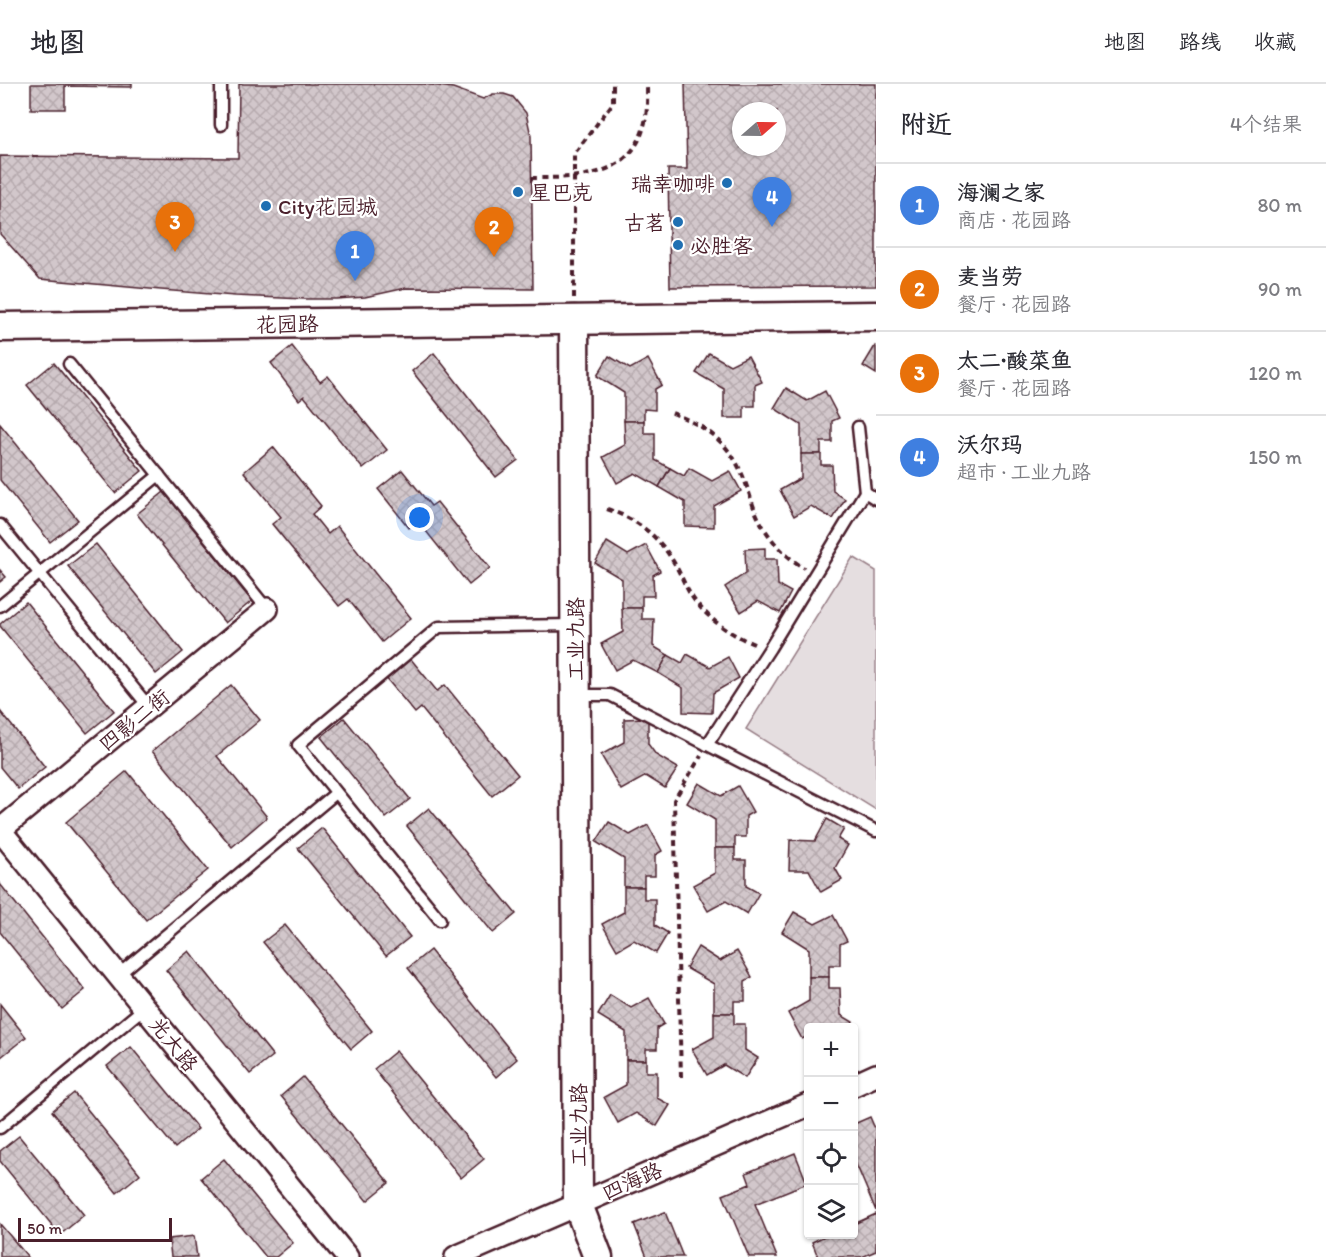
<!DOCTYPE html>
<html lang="zh">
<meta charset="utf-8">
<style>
:root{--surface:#fff;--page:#f7f7f7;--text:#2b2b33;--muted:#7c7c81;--line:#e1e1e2;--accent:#2563eb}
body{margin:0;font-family:Itim,"LXGW WenKai TC",sans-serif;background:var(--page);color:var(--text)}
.controls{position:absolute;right:18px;bottom:18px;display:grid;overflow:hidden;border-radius:6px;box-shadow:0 2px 4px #0004}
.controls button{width:54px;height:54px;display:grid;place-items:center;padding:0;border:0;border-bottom:2px solid var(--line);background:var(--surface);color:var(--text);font:30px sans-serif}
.compass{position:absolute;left:732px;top:18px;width:54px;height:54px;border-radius:50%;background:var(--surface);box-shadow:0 2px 4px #0004;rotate:70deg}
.scale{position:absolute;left:18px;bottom:15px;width:154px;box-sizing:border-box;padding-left:6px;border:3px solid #4a1f2b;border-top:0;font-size:16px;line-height:21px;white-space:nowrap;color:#4a1f2b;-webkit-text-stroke:4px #fff;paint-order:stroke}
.you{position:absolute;left:420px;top:434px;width:21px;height:21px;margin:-15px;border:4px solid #fff;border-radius:50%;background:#1a73e8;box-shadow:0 0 0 9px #1a73e833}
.badge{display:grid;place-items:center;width:39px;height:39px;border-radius:50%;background:var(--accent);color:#fff;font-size:20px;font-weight:700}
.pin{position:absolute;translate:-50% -50px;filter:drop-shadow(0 2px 3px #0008)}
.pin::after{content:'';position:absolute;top:32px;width:21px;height:18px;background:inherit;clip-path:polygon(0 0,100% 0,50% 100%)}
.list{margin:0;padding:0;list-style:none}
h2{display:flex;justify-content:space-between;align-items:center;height:78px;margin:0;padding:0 24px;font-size:26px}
h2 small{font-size:20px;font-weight:400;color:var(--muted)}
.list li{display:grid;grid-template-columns:39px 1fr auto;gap:18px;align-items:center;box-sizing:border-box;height:84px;padding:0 24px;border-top:2px solid var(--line)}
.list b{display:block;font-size:22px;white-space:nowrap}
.list p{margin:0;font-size:20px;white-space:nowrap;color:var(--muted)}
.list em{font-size:20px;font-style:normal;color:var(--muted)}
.icon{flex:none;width:33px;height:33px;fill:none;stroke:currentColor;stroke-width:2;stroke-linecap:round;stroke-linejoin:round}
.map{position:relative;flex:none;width:876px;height:1173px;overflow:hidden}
header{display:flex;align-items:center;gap:36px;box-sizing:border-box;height:84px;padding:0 30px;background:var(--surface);border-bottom:2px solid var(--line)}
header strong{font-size:28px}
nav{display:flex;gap:33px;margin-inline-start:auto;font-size:21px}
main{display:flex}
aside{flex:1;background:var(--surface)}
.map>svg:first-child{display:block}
.garden{fill:#e5dee0;stroke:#987e86;stroke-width:1.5}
.building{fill:url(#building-cross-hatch);stroke:#4a1f2b;stroke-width:1.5;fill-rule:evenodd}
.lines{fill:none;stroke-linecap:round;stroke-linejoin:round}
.lane-casing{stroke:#4a1f2b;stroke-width:15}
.street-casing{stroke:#4a1f2b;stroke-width:26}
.secondary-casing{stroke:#4a1f2b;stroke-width:33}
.path{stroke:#4a1f2b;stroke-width:4;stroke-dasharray:6 4.5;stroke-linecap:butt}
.lane{stroke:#fff;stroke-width:10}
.street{stroke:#fff;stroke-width:21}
.secondary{stroke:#fff;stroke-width:28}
.path-bridge{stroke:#4a1f2b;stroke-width:4;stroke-dasharray:6 4.5;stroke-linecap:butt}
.poi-dot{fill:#1f6fb2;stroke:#fff;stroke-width:2}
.labels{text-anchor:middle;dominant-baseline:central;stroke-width:4.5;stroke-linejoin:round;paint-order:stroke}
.poi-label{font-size:21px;fill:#4a1f2b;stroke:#fff;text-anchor:start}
.street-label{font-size:21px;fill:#4a1f2b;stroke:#fff}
</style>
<header>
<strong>地图</strong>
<nav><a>地图</a><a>路线</a><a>收藏</a></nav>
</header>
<main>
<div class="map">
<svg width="876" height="1173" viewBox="0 0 876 1173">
<defs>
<pattern id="building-cross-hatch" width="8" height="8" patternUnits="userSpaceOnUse" patternTransform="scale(1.5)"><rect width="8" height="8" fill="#d2c7cb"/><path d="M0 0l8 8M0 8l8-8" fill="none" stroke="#b6aaae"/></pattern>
</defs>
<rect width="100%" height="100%" fill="#fff"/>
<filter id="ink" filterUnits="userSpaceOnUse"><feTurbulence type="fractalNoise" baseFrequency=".0167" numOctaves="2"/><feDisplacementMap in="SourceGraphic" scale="12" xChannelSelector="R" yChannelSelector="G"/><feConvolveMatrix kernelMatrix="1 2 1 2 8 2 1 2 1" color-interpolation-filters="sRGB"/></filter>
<g filter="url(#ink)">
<!-- garden -->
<polygon class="garden" points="853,473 876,487 876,726 746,645"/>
<!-- building -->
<g class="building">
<polygon points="31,0 132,0 132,3 65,2 65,25 31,25"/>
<polygon points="239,0 424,0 453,4 483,15 493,10 504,10 513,13 526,29 531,52 533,205 406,204 365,213 336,215 305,215 235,212 161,206 40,195 0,150 0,72 238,74"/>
<path d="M685 0H876V202L670 203 668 85H687ZM741 27H777V63H741Z"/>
<polygon points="292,262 320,298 328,292 387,366 363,385 304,312 299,316 271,279"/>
<polygon points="875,262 876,263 876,290 863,282"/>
<polygon points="434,269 518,376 496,393 412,287"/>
<polygon points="709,269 730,281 748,272 762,298 755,301 755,322 744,322 744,334 724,334 724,305 696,289"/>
<polygon points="609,272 630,285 648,275 662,301 655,305 655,326 644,325 644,337 624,337 624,309 597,292"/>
<polygon points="54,279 142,387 115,409 27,301"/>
<polygon points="786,304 807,317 825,307 839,334 832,337 832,358 821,358 821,370 801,370 801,341 774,324"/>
<polygon points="624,337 644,337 644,349 655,349 655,376 670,384 659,403 635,389 617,399 603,373 625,361"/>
<polygon points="0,340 78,436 50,458 0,396"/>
<polygon points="273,363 321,422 312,430 328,450 337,442 411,534 382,558 348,515 339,522 272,440 281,433 244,388"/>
<polygon points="801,370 821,370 821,381 832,381 833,407 845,415 833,435 811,422 794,432 780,406 801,394"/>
<polygon points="670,384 684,392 689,384 712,397 730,387 741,407 714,422 714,443 685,442 685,418 659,403"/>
<polygon points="402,386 431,422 437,418 490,484 469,501 418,437 409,444 378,405"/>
<polygon points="164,408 252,517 225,539 137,430"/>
<polygon points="607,458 628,471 646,461 660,487 653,491 654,512 642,512 642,524 622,524 622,495 595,479"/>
<polygon points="96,460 183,568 156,590 68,482"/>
<polygon points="765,464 765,475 777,475 778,501 791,508 780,529 758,517 741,528 725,503 746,489 745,465"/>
<polygon points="0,486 6,493 0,498"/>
<polygon points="26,518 114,627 87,649 0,542 0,540"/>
<polygon points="622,524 642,524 642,535 654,535 653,562 668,571 658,589 633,576 615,586 601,560 623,548"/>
<polygon points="687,570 710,583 728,573 739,594 713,609 712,629 683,628 683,604 658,589 668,571 682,579"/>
<polygon points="410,574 437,607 445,601 518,691 492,712 421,624 415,629 386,594"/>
<polygon points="231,601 260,636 217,672 267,733 232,763 152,667"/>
<polygon points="0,627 45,683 18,705 0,683"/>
<polygon points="344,634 410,715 386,734 321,653"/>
<polygon points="648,634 648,660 656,671 678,684 665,704 646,692 621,706 601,671 624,658 624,635"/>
<polygon points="127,687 208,786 146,836 66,738"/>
<polygon points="699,699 721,712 738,702 753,728 746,732 746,753 735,753 735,764 715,764 715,736 687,719"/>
<polygon points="429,724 516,830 493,849 407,742"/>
<polygon points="827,735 844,745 838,755 848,761 835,784 842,796 821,808 809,786 789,786 790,756 815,757"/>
<polygon points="609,738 630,751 648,741 662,767 655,771 655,792 644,792 644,803 624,803 624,775 596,758"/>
<polygon points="322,744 410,853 386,872 298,764"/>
<polygon points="715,764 735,764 735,776 746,776 746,802 759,809 747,830 726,817 708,827 693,801 715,789"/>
<polygon points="0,800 85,906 62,925 0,848"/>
<polygon points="624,803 644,803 644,815 655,815 655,841 668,849 656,869 634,856 617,866 602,840 624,828"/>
<polygon points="794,828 815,840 833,831 847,857 840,860 840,881 829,881 829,893 809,893 809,865 782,848"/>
<polygon points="285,841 372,947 351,965 263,858"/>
<polygon points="698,863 720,877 737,867 752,893 745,897 745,917 734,917 734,929 714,929 714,900 686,884"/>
<polygon points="430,866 517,975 496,993 408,884"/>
<polygon points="189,867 273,972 250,990 166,886"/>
<polygon points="809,893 829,893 829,904 840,904 841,931 853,938 850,944 808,944 808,952 802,955 788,929 809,917"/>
<polygon points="610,911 631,924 649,914 664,940 657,944 657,965 646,965 646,976 626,976 626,948 598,931"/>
<polygon points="0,920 26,953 1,973 0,972"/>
<polygon points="714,929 734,929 734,940 745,940 745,966 758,974 745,994 724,981 707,991 692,965 714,953"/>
<polygon points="131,963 198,1045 175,1064 107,982"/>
<polygon points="396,967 484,1075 461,1094 374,985"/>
<polygon points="626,976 646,976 646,988 657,988 657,1014 670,1021 657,1042 636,1029 618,1039 604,1013 626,1001"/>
<polygon points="303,993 389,1099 367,1117 281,1012"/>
<polygon points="74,1009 140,1090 117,1109 52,1027"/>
<polygon points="870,1033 876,1047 876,1127 854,1075 854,1040"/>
<polygon points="19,1052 84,1131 60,1151 0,1077 0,1067"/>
<polygon points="795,1069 807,1099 755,1120 777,1173 749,1173 723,1111 750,1100 746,1089"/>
<polygon points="224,1075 293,1159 276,1173 266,1173 201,1094"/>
<polygon points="665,1128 683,1173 647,1173 634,1140"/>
<polygon points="876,1130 876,1167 862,1173 818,1173 812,1158 829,1150 854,1150 854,1140"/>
<polygon points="0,1140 28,1173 0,1173"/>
<polygon points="194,1152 197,1173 171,1173 169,1155"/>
</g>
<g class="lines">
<!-- lane casing -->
<g class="lane-casing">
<g id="lane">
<polyline points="221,41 221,0"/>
<polyline points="69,280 267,525"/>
<polyline points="858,343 865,408 876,415"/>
<polyline points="0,441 149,623"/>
<polyline points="0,522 159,391"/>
<polyline points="576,611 610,611 876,747"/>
<polyline points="707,661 770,564 865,408"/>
<polyline points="440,836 298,661 439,543 575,541"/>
<polyline points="118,891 336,709"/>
<polyline points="0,1044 144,924"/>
</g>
</g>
<!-- street casing -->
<g class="street-casing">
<g id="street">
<polyline points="0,746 347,1173"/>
<polyline points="0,746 267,525"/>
<polyline points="854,1001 876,991"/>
<polyline points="456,1173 808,1021"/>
</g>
</g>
<!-- secondary casing -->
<g class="secondary-casing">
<g id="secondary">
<polyline points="574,236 578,1121 598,1173"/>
<polyline points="0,243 876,232"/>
</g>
</g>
<!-- path -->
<g class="path">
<polyline points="574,214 574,70 613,19 613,0"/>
<path d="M672 329C698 339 722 353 736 378 744 392 748 406 753 421 762 447 781 470 804 484"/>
<path d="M607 425C639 436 661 454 677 484 683 495 687 507 695 517 711 537 730 550 754 560"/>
<polyline points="681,993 674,716 701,672"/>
</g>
<!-- lane -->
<use href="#lane" class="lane"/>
<!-- street -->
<use href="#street" class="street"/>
<!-- secondary -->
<use href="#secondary" class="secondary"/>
<!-- path-bridge -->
<path class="path-bridge" d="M531 94C575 94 630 95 644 42 648 28 647 14 647 0"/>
</g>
</g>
<!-- markers -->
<g class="poi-dot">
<circle cx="727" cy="99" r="6"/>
<circle cx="518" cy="108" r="6"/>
<circle cx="266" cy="122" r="6"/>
<circle cx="678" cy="138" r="6"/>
<circle cx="678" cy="161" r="6"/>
</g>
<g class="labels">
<!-- poi labels -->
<g class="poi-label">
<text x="715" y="99" text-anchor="end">瑞幸咖啡</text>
<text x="530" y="108">星巴克</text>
<text x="278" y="122">City花园城</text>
<text x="666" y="138" text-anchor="end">古茗</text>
<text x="690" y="161">必胜客</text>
</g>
<!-- street labels -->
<g class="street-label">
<text transform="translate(287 240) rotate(-1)">花园路</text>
<text transform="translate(575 555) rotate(-90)">工业九路</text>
<text transform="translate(134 636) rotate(-39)">四影二街</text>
<text transform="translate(174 960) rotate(51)">光大路</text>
<text transform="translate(578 1041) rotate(-90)">工业九路</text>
<text transform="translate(632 1097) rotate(-24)">四海路</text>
</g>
</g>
</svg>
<div class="controls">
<button>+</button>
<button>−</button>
<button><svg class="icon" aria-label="locate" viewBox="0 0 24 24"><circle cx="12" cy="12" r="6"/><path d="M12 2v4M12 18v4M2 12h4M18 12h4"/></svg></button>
<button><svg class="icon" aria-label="layers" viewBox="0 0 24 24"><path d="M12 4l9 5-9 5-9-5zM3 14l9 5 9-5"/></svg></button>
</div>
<svg class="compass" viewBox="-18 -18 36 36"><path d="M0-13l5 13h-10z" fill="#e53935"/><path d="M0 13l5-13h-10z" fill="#7c7c81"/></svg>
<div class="scale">50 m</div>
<div class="you"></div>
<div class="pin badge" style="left:355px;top:197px;background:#3f7fe0">1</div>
<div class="pin badge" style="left:494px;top:173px;background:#e8710a">2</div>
<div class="pin badge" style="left:175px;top:168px;background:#e8710a">3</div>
<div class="pin badge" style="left:772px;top:143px;background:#3f7fe0">4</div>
</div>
<aside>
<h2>附近<small>4个结果</small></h2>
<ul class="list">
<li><span class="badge" style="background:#3f7fe0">1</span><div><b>海澜之家</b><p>商店 · 花园路</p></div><em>80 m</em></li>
<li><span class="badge" style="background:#e8710a">2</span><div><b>麦当劳</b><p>餐厅 · 花园路</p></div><em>90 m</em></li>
<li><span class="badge" style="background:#e8710a">3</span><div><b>太二·酸菜鱼</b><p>餐厅 · 花园路</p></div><em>120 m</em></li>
<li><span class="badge" style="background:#3f7fe0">4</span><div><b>沃尔玛</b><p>超市 · 工业九路</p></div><em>150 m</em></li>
</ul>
</aside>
</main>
